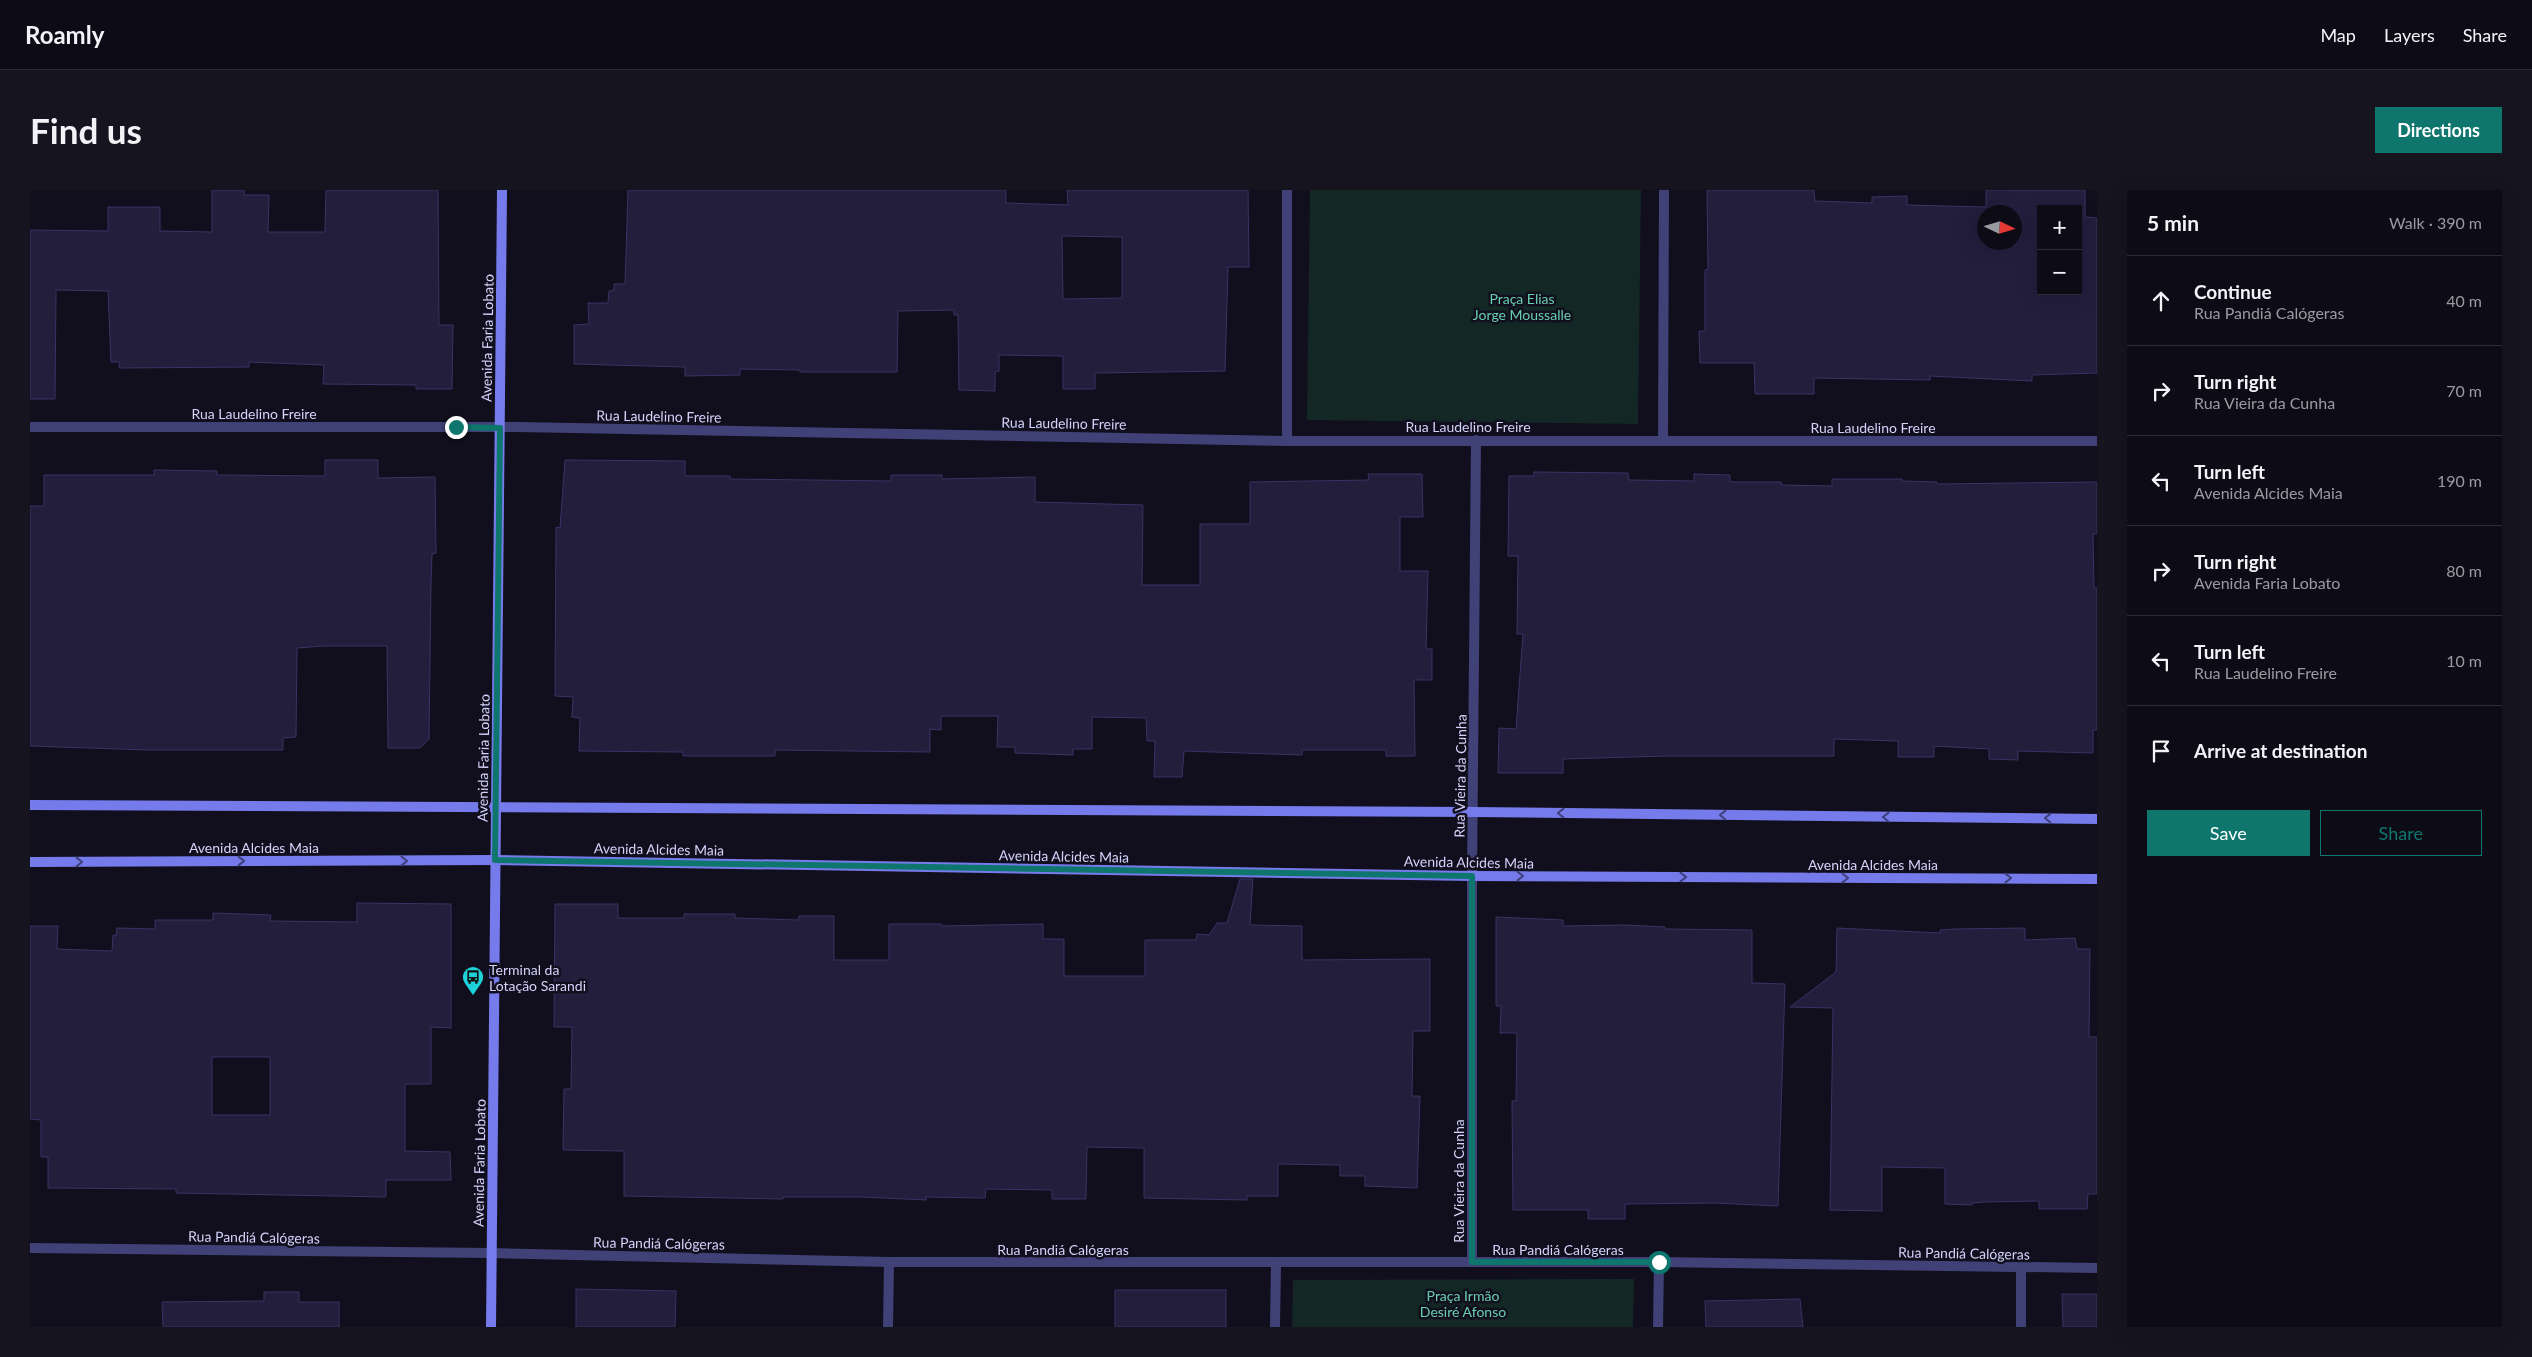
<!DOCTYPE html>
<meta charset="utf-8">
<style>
:root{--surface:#0d0b16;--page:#16141f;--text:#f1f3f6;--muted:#9a9ba1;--line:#2d2b35;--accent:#0f766e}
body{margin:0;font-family:Lato,sans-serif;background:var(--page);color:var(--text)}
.controls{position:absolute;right:15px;top:15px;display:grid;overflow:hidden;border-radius:0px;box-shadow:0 5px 20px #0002}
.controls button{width:45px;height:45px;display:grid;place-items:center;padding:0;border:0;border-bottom:1px solid var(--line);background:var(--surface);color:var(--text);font:25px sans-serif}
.compass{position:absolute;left:1947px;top:15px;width:45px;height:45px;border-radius:50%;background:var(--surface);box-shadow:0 5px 20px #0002;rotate:94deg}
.stop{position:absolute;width:15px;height:15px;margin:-11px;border:4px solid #0f766e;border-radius:50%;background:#fff}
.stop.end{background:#0f766e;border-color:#fff;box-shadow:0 1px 5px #0008}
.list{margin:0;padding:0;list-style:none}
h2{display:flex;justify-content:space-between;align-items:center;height:65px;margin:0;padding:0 20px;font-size:21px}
h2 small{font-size:16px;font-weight:400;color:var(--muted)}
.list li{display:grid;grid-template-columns:32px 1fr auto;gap:15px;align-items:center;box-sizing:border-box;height:90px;padding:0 20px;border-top:1px solid var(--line)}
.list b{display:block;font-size:19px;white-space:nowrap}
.list p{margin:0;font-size:16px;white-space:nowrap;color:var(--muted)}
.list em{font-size:16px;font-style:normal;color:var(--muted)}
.actions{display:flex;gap:10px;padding:15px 20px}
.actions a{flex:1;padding:11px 0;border:1px solid var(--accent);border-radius:0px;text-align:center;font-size:18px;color:var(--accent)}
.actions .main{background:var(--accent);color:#fff}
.icon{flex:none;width:28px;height:28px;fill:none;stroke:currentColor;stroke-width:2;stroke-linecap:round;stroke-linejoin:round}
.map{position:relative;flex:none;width:2067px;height:1137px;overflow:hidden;border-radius:0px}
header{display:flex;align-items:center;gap:30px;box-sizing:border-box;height:70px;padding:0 25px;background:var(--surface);border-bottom:1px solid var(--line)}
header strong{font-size:24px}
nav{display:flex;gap:28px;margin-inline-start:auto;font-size:18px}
.intro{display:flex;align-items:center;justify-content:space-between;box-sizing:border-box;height:120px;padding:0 30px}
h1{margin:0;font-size:35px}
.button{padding:12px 22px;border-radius:0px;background:var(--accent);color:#fff;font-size:18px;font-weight:700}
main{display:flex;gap:30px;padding:0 30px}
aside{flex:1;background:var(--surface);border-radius:0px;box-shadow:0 5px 20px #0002}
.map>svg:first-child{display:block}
.green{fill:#132725}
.building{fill:#221e3c;stroke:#3a3365;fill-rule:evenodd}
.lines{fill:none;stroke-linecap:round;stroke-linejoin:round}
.street{stroke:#404277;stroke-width:10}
.secondary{stroke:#767bec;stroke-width:10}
.oneway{stroke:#3e407b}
.route{stroke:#0f766e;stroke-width:6}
.labels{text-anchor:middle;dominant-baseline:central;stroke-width:5;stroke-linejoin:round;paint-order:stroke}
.park-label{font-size:14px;fill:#69ceaf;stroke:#110f1e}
.street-label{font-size:14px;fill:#d4d2f9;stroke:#110f1e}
.poi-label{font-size:14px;fill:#d4d2f9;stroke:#110f1e;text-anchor:start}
</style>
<header>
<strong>Roamly</strong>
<nav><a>Map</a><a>Layers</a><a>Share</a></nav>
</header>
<div class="intro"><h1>Find us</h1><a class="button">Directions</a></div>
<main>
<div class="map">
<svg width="2067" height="1137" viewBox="0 0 2067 1137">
<rect width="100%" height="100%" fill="#110f1e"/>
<!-- green -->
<g class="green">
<polygon points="1280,0 1611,0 1608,234 1277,230"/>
<polygon points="1604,1089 1603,1137 1262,1137 1263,1090"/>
</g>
<!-- building -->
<g class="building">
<polygon points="182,0 214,0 214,5 239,5 238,42 295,42 296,0 408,0 409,135 423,135 422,199 386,199 386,195 293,194 294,175 219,172 219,177 89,178 90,172 81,172 78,101 26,100 25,209 0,209 0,40 78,41 78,17 130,17 130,41 182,42"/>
<path d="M598 0H976V13L1038 15 1037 0H1218L1219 77H1198L1195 181 1065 183V199H1033V166L969 165V181L965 182V201L929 200 928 125H924V120L868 121 867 182H770V180L710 179V185L655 186V177L544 174V135L559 134 558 113H578L579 101 584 100V94H595ZM1032 46 1092 47V108L1033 109Z"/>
<path d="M1677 0H1784L1785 11 1842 13V7L1877 6V15L1956 17V0H2055V27L2067 28V183L2002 185V191L1900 186V190L1784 188V204H1725L1724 173H1670L1669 141H1675V80L1678 79ZM2011 19H2048V101H2011ZM1954 22H1984V52H1954Z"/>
<polygon points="295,270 348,270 348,288 405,287 406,363 402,364 401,393 399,549 390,558 358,558 357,456 294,456 267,458 266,547 253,548 253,560 117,560 0,556 0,316 14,316 14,285 124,285 124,280 187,281 187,285 295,286"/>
<polygon points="535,270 655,271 655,286 700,286 700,289 861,291 861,285 912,285 912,289 1005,287 1005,312 1113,315 1112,395 1170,395 1170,334 1220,334 1220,292 1339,290 1338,284 1392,284 1393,327 1370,327 1370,381 1398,381 1396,459 1402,459 1402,490 1384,490 1385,566 1356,566 1356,560 1272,560 1272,565 1154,561 1152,587 1124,587 1125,551 1117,551 1116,528 1062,527 1062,559 1043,559 1043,565 985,563 985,557 967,557 968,526 911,526 911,540 900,539 900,562 745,560 745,566 653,566 653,562 549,561 550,528 542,527 543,507 525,506 526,337 530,338"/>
<polygon points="1504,282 1598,283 1599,290 1664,291 1664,284 1700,285 1700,292 1751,292 1752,295 1802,296 1802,289 1872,289 1872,291 1907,292 1907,294 2067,292 2067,344 2063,344 2064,398 2067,398 2067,540 2063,540 2063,563 1988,561 1988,570 1959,569 1959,559 1904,556 1904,567 1868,567 1868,551 1804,549 1804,566 1637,566 1533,569 1533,583 1468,583 1469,538 1486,539 1493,444 1487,444 1488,366 1478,366 1479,286 1504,286"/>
<polygon points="1210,689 1223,689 1220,735 1272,736 1272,770 1400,769 1400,841 1383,841 1382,906 1390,906 1387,998 1335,996 1335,986 1310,986 1310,975 1248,974 1248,1006 1217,1006 1217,1010 1114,1008 1114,958 1057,957 1056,1009 1022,1009 1022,1000 956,999 955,1008 896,1007 896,1010 833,1007 753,1007 753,1009 594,1006 594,961 533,960 534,899 541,899 542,837 524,837 525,714 588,714 588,728 654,728 654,724 705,724 705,728 768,730 769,726 804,726 804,770 859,770 859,734 911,734 911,736 1013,734 1013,749 1034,749 1034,786 1115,786 1115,750 1166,750 1167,744 1179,745 1187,733 1197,733"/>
<path d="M327 713 421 714V838L401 837V894H375V961L420 962 421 990H356V1007L146 1003V999L18 998V967H11V930L0 929V736H28L27 759 82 761 83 745 86 746 87 738 125 739V730H183V723L241 725 240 731 327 732ZM182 867H240V925H182Z"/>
<polygon points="1466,727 1533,730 1533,736 1595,735 1635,737 1635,739 1722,740 1722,793 1755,794 1748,1016 1684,1013 1595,1014 1595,1029 1558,1029 1558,1020 1483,1020 1482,911 1486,911 1487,843 1470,843 1471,816 1466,816"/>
<polygon points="1807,738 1910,743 1910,740 1924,739 1995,738 1995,750 2045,748 2047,759 2060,759 2059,847 2067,847 2067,1004 2058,1004 2057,1019 2009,1019 2009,1011 1954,1012 1942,1013 1942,1015 1915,1014 1915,978 1852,977 1852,1021 1800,1020 1803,818 1760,817 1806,782"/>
<polygon points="546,1099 646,1101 645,1137 546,1137"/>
<rect x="1085" y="1100" width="111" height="37"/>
<polygon points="234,1102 269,1102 269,1112 309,1112 309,1137 133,1137 132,1112 234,1111"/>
<polygon points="2032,1104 2067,1104 2067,1137 2033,1137"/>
<polygon points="1770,1109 1773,1137 1676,1137 1675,1111"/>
</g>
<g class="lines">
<!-- street -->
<g class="street">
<polyline points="1257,0 1257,251"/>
<polyline points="0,237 488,237 1257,251 2067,251"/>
<polyline points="1633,250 1634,0"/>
<polyline points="0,1058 461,1063 859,1072 1629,1072 2067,1078"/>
<polyline points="1442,1072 1442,686 1446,250"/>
<polyline points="1991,1078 1991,1137"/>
<polyline points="858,1137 859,1072"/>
<polyline points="1245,1137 1246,1073"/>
<polyline points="1628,1137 1629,1072"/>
</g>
<!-- secondary -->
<g class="secondary">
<polyline points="0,615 1443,622 2067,629"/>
<polyline points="0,672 465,670 1442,686 2067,689"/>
<polyline points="461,1137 472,0"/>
</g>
</g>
<!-- one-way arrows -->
<defs><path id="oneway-chevron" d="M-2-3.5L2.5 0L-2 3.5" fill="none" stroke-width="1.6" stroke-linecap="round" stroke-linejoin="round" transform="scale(1.25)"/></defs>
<g class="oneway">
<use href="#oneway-chevron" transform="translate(1531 623) rotate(-179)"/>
<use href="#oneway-chevron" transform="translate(1693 625) rotate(-179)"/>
<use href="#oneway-chevron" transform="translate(1856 627) rotate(-179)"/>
<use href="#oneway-chevron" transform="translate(2018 628) rotate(-179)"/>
<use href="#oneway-chevron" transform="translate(211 671)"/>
<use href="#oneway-chevron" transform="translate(374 671)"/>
<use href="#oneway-chevron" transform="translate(49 672)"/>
<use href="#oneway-chevron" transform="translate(1490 686)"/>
<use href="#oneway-chevron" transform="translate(1653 687)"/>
<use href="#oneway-chevron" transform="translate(1815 688)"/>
<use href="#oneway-chevron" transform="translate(1978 688)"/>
</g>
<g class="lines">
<!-- route -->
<polyline class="route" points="426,237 470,238 465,670 1442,686 1442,1072 1629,1072"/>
</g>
<!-- icons -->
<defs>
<g id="bus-pin" transform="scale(1.125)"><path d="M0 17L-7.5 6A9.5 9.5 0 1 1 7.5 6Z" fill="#1ed2d9" stroke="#110f1e"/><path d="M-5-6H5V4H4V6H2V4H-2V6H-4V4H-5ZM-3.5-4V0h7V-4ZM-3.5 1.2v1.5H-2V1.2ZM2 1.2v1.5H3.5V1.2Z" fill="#111"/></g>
</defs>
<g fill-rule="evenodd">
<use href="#bus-pin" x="443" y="787"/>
</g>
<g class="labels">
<!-- park labels -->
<g class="park-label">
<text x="1492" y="108">Praça Elias<tspan x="1492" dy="16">Jorge Moussalle</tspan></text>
<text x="1433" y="1105">Praça Irmão<tspan x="1433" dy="16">Desiré Afonso</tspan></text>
</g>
<!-- street labels -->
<g class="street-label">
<text transform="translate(457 148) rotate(-89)">Avenida Faria Lobato</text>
<text x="224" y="223">Rua Laudelino Freire</text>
<text transform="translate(629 226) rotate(1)">Rua Laudelino Freire</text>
<text transform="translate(1034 233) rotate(1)">Rua Laudelino Freire</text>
<text x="1438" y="236">Rua Laudelino Freire</text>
<text x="1843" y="237">Rua Laudelino Freire</text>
<text transform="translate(453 568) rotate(-89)">Avenida Faria Lobato</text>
<text transform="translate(1430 586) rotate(-89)">Rua Vieira da Cunha</text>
<text x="224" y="657">Avenida Alcides Maia</text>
<text transform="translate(629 659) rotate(1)">Avenida Alcides Maia</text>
<text transform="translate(1034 666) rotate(1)">Avenida Alcides Maia</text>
<text transform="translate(1439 672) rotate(1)">Avenida Alcides Maia</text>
<text x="1843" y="674">Avenida Alcides Maia</text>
<text transform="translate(449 973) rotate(-89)">Avenida Faria Lobato</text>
<text transform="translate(1428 991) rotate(-90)">Rua Vieira da Cunha</text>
<text transform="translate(224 1047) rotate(1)">Rua Pandiá Calógeras</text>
<text transform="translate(629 1053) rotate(1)">Rua Pandiá Calógeras</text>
<text x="1033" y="1059">Rua Pandiá Calógeras</text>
<text x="1528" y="1059">Rua Pandiá Calógeras</text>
<text transform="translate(1934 1063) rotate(1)">Rua Pandiá Calógeras</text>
</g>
<!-- poi labels -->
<g class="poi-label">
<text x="459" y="779">Terminal da<tspan x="459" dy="16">Lotação Sarandi</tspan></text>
</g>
</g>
</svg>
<div class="controls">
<button>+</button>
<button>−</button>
</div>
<svg class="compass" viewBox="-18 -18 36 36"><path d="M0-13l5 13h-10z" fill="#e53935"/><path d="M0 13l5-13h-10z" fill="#9a9ba1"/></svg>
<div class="stop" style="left:1629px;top:1072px"></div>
<div class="stop end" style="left:426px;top:237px"></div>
</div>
<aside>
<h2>5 min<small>Walk · 390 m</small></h2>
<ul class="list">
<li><svg class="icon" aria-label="ahead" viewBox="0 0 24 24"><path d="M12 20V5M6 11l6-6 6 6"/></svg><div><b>Continue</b><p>Rua Pandiá Calógeras</p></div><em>40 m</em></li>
<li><svg class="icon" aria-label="right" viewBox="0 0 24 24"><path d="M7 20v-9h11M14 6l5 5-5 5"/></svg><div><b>Turn right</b><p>Rua Vieira da Cunha</p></div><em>70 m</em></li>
<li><svg class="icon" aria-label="left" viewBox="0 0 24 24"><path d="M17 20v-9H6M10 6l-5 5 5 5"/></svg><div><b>Turn left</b><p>Avenida Alcides Maia</p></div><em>190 m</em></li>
<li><svg class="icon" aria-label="right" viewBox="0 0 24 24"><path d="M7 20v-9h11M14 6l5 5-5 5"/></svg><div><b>Turn right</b><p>Avenida Faria Lobato</p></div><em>80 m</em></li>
<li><svg class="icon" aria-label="left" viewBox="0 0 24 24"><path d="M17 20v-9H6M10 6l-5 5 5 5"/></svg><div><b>Turn left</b><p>Rua Laudelino Freire</p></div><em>10 m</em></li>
<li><svg class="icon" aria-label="arrive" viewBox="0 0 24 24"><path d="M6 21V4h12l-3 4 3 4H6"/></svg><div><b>Arrive at destination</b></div></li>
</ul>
<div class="actions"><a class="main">Save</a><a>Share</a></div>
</aside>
</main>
